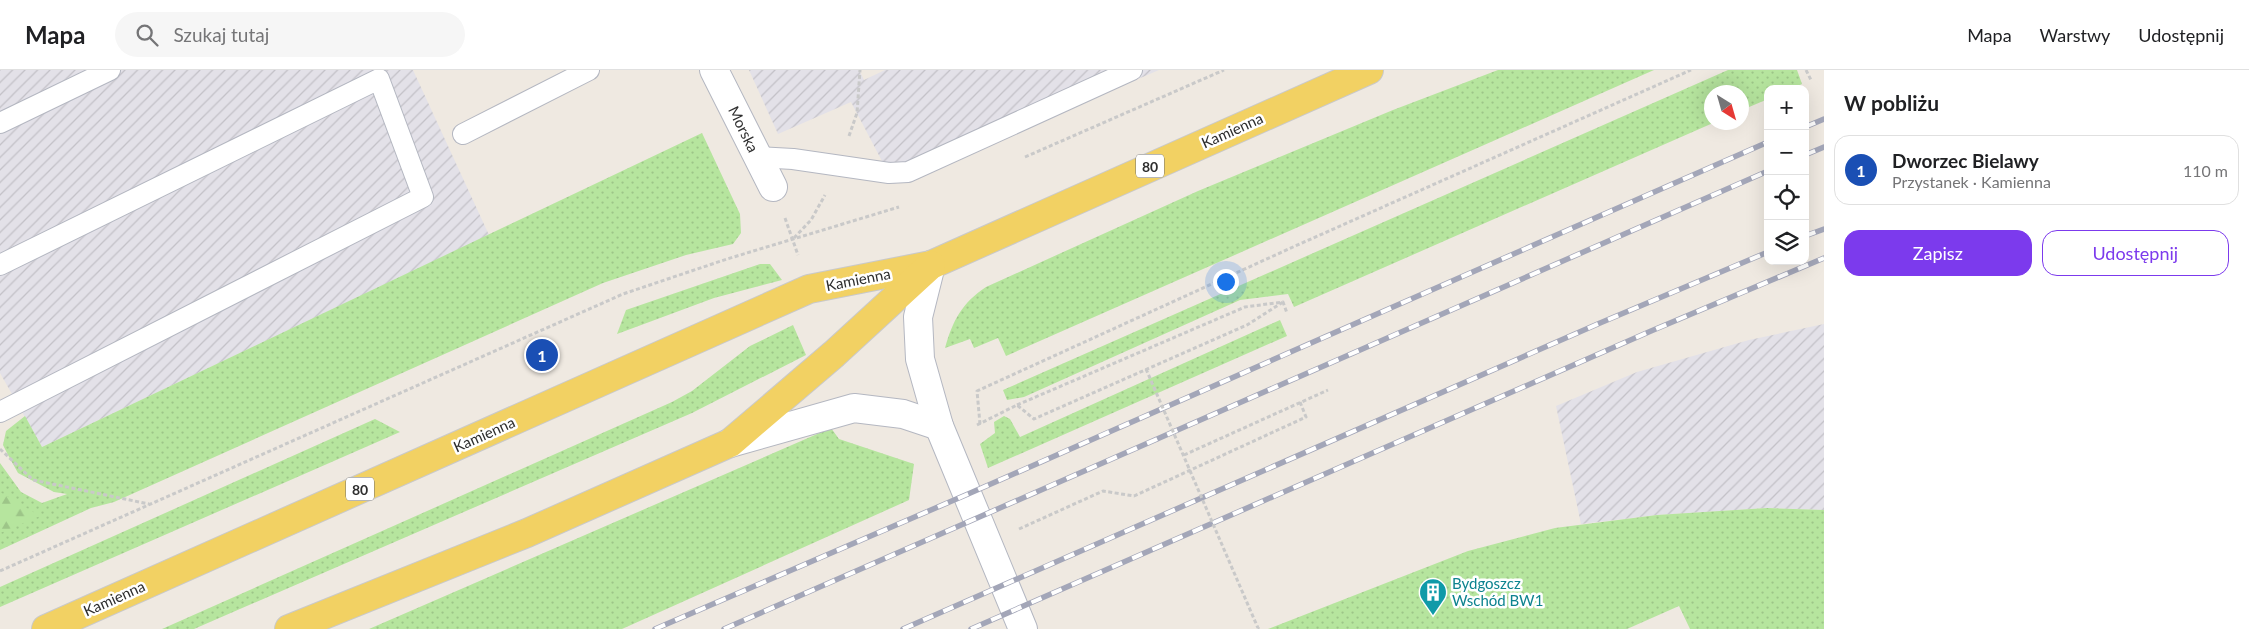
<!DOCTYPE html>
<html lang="pl">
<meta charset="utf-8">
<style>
:root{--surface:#fff;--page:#f6f6f6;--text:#202124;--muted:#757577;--line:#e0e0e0;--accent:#7c3aed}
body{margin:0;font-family:Lato,sans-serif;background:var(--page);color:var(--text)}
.controls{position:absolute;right:15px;top:15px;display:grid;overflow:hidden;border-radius:10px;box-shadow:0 5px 20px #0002}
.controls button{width:45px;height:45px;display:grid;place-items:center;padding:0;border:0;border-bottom:1px solid var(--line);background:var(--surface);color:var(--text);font:25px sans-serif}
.compass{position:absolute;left:1704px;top:15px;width:45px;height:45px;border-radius:50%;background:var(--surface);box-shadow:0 5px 20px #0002;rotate:143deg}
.you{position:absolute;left:1225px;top:211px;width:18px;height:18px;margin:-12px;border:4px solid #fff;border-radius:50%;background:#1a73e8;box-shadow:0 0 0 8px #1a73e833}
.badge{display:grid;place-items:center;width:32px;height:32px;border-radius:50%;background:var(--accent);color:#fff;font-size:16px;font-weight:700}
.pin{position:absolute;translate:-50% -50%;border:2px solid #fff;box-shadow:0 1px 5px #0006}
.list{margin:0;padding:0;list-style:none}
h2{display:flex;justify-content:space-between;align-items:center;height:65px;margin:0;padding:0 20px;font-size:21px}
h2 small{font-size:16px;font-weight:400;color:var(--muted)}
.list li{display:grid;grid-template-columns:32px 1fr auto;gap:15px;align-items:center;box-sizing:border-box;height:70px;margin:0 10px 10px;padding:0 10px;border:1px solid var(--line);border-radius:15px}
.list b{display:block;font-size:19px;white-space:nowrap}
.list p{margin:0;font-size:16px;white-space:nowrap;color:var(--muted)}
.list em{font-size:16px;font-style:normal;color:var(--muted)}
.actions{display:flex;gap:10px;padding:15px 20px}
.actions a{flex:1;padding:11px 0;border:1px solid var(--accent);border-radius:15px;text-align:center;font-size:18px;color:var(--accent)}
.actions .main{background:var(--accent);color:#fff}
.icon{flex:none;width:28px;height:28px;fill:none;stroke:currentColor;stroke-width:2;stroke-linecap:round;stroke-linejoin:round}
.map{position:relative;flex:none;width:1824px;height:559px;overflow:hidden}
header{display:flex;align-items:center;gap:30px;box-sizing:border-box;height:70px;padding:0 25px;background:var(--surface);border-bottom:1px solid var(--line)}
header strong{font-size:24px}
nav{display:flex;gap:28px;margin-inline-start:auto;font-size:18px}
.search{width:350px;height:45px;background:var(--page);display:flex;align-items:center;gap:12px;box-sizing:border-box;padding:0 18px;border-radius:28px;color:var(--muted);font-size:19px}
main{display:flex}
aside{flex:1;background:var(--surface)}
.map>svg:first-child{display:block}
.industrial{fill:url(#industrial-furrows)}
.grass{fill:url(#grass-dots)}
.forest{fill:url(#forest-firs)}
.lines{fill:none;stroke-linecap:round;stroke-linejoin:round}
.service-casing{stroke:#b4b7c1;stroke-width:22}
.minor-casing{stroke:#b4b7c1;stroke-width:30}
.tertiary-casing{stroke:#b4b7c1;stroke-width:30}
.primary-casing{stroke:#c9c9c9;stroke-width:30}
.path{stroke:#c9c9c9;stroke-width:3;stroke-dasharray:4 2.5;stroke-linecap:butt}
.service{stroke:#fff;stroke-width:20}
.minor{stroke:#fff;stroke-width:28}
.tertiary{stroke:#fff;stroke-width:28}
.primary{stroke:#f2d163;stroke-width:28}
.rail-casing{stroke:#a3a6b8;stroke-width:5.5}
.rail{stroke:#fff;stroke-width:4;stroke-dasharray:11;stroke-linecap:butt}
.path-bridge{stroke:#c9c9c9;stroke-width:3;stroke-dasharray:4 2.5;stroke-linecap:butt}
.labels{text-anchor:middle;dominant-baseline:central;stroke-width:5;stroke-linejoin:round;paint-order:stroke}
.shield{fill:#fff;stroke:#6d6d6d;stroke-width:1}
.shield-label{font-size:14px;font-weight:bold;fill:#2e2e2e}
.street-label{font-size:15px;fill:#2e2e2e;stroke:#fff}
.culture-label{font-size:15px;fill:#0d838f;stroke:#fff;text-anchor:start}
</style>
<header>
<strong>Mapa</strong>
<div class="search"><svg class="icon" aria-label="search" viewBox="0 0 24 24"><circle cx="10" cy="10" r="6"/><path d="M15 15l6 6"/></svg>Szukaj tutaj</div>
<nav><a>Mapa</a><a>Warstwy</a><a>Udostępnij</a></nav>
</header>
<main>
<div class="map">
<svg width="1824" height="559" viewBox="0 0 1824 559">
<defs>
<pattern id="industrial-furrows" width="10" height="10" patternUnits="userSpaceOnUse" patternTransform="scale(1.25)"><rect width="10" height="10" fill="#e3e1e8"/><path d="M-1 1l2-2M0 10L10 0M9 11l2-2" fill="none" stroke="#c3c1c7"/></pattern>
<pattern id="grass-dots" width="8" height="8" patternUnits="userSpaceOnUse" patternTransform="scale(1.25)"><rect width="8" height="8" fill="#b6e59e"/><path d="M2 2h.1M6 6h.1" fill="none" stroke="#9dc588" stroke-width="1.8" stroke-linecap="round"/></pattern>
<pattern id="forest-firs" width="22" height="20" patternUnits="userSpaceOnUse" patternTransform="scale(1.25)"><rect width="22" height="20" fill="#b6e59e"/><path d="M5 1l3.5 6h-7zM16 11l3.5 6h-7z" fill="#9dc588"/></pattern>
</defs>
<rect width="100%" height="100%" fill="#efe9e1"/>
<!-- industrial -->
<g class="industrial">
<polygon points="0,0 413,0 489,165 42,377 0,303"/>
<polygon points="749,0 859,0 864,10 885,0 1159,0 894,114 851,32 778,64"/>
<polygon points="1824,254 1824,440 1767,438 1657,445 1581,454 1556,336 1637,302 1749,270"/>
</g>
<!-- grass -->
<g class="grass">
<path d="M1498 0H1654L1006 286 998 268 974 278 970 269 945 278C953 250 962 233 986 217L1198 121 1393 40Z"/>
<polygon points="1728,0 1797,0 1802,14 1791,19 1768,19 1768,29 1742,40 1742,22 1712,22 1713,53 1294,237 1288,224 1240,230 1024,327 1007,330 1003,320"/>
<polygon points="702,63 740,144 741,163 733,174 686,185 603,213 114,432 91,438 0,480 0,393 21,422 42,433 67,424 54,422 18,403 8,385 3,375 6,361 25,346 42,377"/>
<polygon points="760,194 770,194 782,210 714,228 617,264 626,240"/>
<polygon points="1280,250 1287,266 988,398 980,374 995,363 994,352 1004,346 1010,349 1020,367"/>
<polygon points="793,255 806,285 692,343 194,559 162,559 672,332 692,321 750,276"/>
<polygon points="375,349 400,362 0,537 0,517"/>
<polygon points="831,358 839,369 914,394 909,430 622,559 369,559"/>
<polygon points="1767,438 1824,440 1824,559 1690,559 1679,536 1627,559 1268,559 1468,481 1555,458 1657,445"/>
</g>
<!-- forest -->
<polygon class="forest" points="0,422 40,446 0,463"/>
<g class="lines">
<!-- service casing -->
<g class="service-casing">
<g id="service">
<polyline points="0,53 110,0"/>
<polyline points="463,64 589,0"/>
<polyline points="758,87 793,89 889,103 908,102 1132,0"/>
<polyline points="0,195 379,9 423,127 0,342"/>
</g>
</g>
<!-- minor casing -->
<g class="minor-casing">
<polyline id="minor" points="714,0 773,117"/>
</g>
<!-- tertiary casing -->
<g class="tertiary-casing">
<g id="tertiary">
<polyline points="931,195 918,247 920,289 939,356 1023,559"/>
<polyline points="730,373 854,338 903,344 939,356"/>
</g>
</g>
<!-- primary casing -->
<g class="primary-casing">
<g id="primary">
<polyline points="46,559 809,219 931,195 1369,0"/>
<polyline points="289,559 527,463 730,373 834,284 931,195"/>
</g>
</g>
<!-- path -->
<g class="path">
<polyline points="1806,0 1811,10"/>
<polyline points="849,66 857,43 860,0"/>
<polyline points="1025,87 1224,0"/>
<polyline points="785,148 798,185"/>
<polyline points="794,168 811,150 825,125"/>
<polyline points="1017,335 1245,237 1283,232 1287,243"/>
<polyline points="980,354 977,321 1293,177 1691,0"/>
<polyline points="977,355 1017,335 1034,349 1247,255 1283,232"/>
<polyline points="0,379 33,410 149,434"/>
<polyline points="1184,385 1328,320"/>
<polyline points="1019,459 1103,421 1134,426 1306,347 1300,332"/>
<polyline points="0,501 623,224 727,189 899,137"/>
<polyline points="1258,558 1259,559"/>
</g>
<!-- service -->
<use href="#service" class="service"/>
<!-- minor -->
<use href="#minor" class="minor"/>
<!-- tertiary -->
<use href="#tertiary" class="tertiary"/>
<!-- primary -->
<use href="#primary" class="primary"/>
<!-- rail casing -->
<g class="rail-casing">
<g id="rail">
<polyline points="1805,57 1824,49"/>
<polyline points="1805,85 1824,77"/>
<polyline points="1805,166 1824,159"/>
<polyline points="655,559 968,424 1768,72"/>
<polyline points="724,559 1768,101"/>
<polyline points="903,559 1600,253 1768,182"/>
<polyline points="971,559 1651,261 1824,188"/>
</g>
</g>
<!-- rail -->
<use href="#rail" class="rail"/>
<!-- path-bridge -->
<polyline class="path-bridge" points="1146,299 1258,558"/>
</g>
<!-- icons -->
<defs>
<g id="building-pin" transform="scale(1.4375)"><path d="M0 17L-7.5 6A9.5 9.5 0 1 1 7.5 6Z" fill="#0f9aa8" stroke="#fff"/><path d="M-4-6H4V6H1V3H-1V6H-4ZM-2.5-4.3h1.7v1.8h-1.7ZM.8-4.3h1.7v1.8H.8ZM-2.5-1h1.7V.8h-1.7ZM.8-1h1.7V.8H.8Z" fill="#fff"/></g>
</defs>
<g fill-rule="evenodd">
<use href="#building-pin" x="1433" y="522"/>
</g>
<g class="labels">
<!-- shield labels -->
<g class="shield">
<rect x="1136" y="84.5" width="28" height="23" rx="4"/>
<rect x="346" y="407.5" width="28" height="23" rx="4"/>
</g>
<g class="shield-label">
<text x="1150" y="96">80</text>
<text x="360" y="419">80</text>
</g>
<!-- street labels -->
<g class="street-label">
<text transform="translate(744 59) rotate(64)">Morska</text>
<text transform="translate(1232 60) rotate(-24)">Kamienna</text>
<text transform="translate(858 209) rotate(-11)">Kamienna</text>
<text transform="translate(484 364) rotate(-24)">Kamienna</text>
<text transform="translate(114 528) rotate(-24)">Kamienna</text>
</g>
<!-- culture labels -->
<g class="culture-label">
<text x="1452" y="513">Bydgoszcz<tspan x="1452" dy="17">Wschód BW1</tspan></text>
</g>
</g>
</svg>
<div class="controls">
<button>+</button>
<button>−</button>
<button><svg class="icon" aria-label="locate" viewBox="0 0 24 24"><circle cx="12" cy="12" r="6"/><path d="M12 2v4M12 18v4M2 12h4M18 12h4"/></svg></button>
<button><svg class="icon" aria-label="layers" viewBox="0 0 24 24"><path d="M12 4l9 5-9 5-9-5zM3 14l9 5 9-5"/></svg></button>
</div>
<svg class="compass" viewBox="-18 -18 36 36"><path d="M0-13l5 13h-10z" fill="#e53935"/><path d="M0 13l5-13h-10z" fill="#757577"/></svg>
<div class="you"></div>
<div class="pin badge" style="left:542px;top:285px;background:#1a4fb4">1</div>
</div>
<aside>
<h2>W pobliżu<small></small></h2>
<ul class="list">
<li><span class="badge" style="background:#1a4fb4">1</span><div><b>Dworzec Bielawy</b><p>Przystanek · Kamienna</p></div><em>110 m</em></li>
</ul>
<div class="actions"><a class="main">Zapisz</a><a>Udostępnij</a></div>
</aside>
</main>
